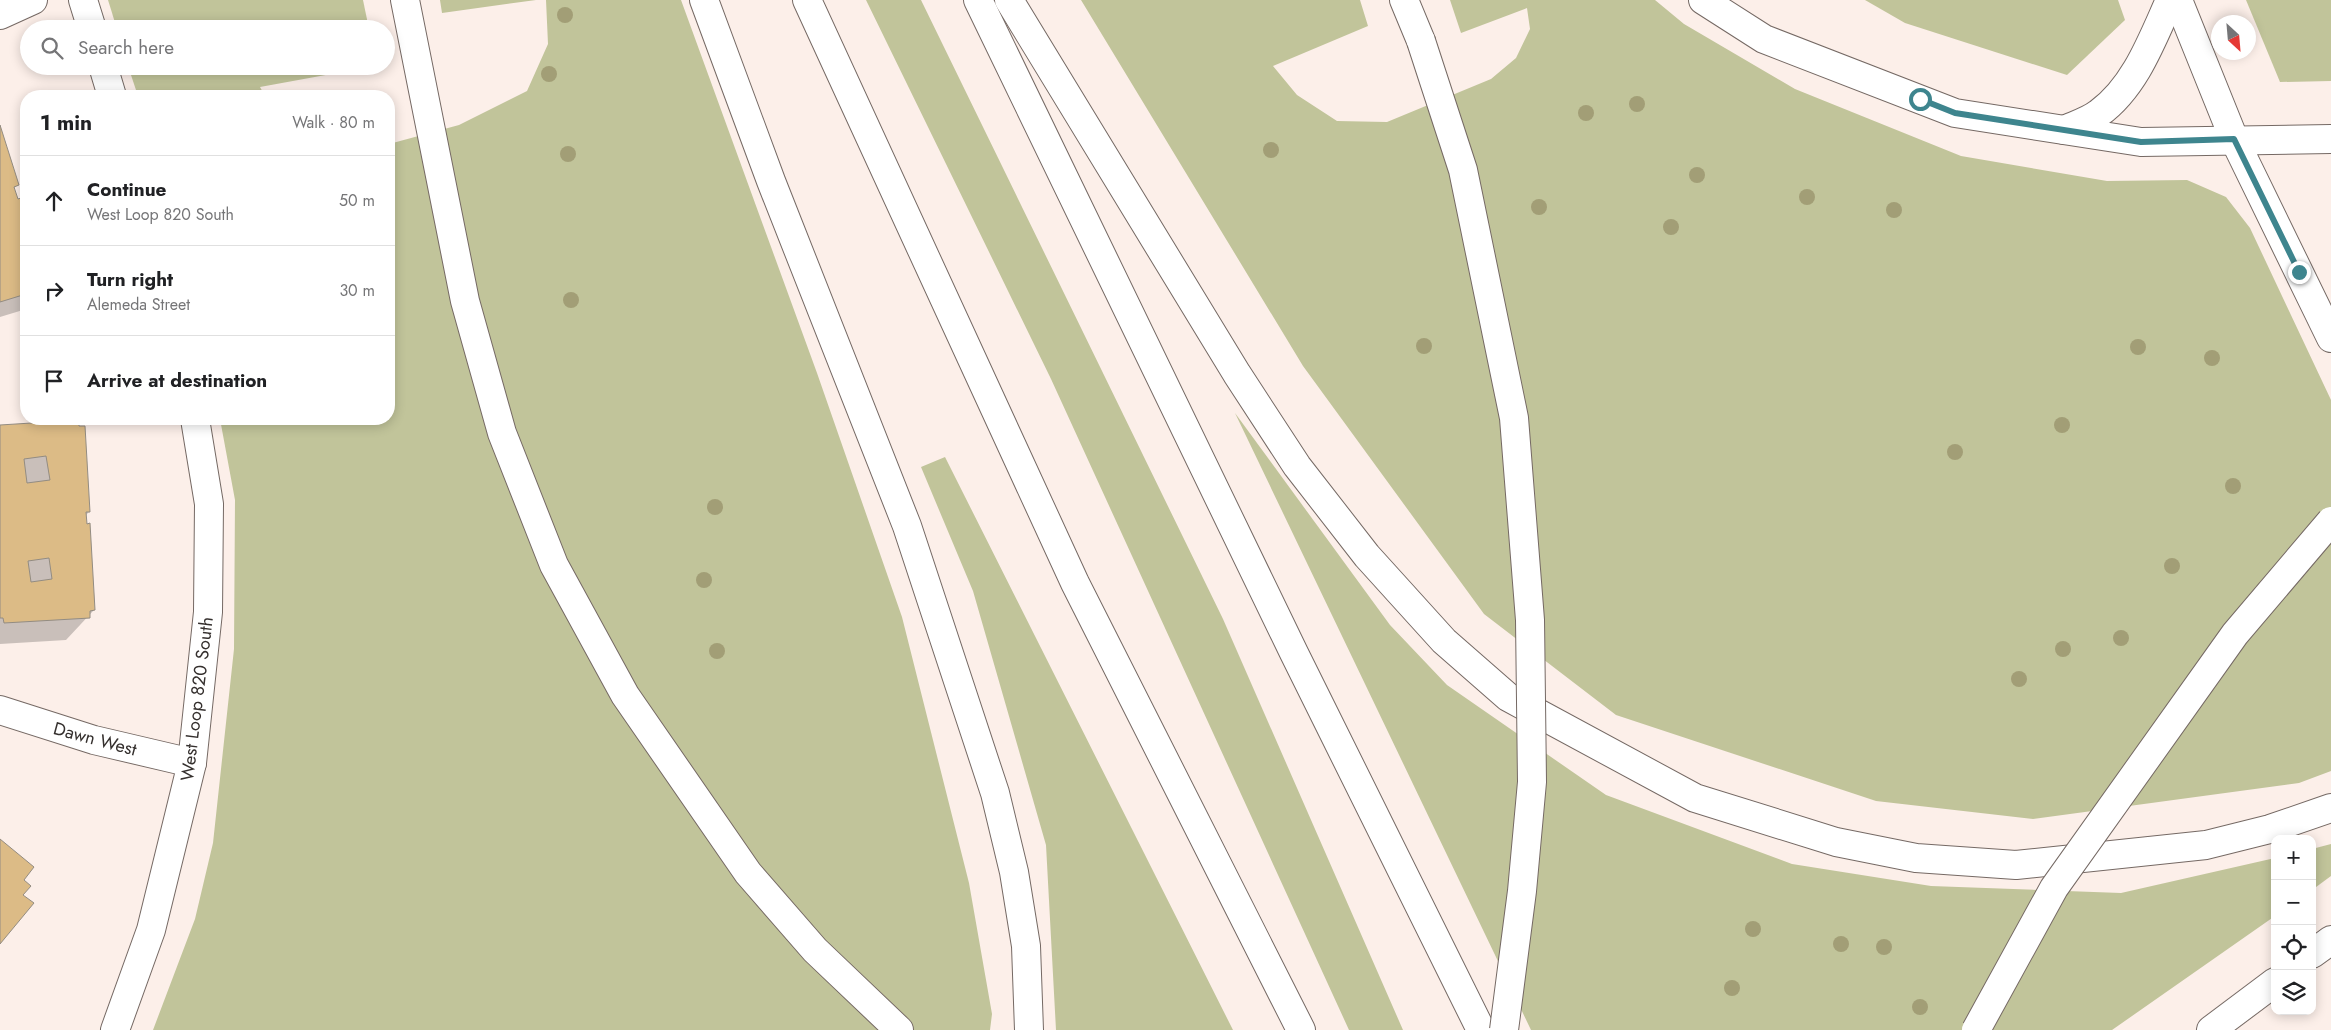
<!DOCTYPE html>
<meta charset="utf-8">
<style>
:root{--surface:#fff;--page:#f6f6f6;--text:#202124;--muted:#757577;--line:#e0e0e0}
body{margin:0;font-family:Jost,sans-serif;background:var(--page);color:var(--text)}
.controls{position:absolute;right:15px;bottom:15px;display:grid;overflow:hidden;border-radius:10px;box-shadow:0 2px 12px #0003}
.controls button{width:45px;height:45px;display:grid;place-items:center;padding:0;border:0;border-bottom:1px solid var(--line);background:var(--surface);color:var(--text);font:25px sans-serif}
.compass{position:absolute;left:2211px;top:15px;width:45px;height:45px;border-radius:50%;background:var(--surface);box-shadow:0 2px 12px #0003;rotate:154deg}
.stop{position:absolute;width:15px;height:15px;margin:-11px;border:4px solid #3e858e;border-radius:50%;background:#fff}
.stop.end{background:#3e858e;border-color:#fff;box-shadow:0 1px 5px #0008}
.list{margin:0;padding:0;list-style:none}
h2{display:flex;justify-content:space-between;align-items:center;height:65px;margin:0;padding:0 20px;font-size:21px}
h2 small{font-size:16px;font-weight:400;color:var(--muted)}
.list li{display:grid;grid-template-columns:32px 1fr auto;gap:15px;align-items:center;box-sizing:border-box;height:90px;padding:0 20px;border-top:1px solid var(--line)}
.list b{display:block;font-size:19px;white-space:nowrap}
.list p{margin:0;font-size:16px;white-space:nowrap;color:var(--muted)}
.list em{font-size:16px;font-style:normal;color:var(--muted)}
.icon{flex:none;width:28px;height:28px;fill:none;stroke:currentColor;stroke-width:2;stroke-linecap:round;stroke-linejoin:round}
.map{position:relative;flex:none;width:2331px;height:1030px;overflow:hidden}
.search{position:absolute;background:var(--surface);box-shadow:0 2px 12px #0003;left:20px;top:20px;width:375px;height:55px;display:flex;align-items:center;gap:12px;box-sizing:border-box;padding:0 18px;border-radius:28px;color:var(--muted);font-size:19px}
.panel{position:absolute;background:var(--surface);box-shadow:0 2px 12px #0003;left:20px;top:90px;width:375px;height:335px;border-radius:20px}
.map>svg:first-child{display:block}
.green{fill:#c1c49a}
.shadow{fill:#0003}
.building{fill:#dcbb86;stroke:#938c82;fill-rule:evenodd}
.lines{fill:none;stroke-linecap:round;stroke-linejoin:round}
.minor-casing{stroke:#756964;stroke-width:30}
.major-casing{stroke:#756964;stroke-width:30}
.highway-casing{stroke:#756964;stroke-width:30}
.minor{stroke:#fff;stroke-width:28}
.major{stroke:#fff;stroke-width:28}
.highway{stroke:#fff;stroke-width:28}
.highway-bridge-casing{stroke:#756964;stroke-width:30;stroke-linecap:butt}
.highway-bridge{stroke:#fff;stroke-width:28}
.tree{fill:#a29e76}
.route{stroke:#3e858e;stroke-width:6}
.labels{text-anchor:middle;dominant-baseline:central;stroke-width:4.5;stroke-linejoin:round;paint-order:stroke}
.street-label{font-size:18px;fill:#35302e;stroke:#fff}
</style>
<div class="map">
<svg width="2331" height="1030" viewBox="0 0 2331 1030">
<rect width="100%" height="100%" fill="#fcefe9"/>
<!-- green -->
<g class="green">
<polygon points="108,0 363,0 369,29 117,29"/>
<polygon points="440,0 536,0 442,13"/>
<polygon points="546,0 681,0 817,373 902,617 969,883 992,1014 990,1030 153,1030 195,919 213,843 234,649 235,500 220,419 389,419 389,144 459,125 527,91 548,44"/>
<polygon points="866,0 921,0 1223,619 1403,1030 1349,1030 1051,379"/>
<polygon points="1081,0 1360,0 1368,26 1273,66 1297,95 1337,121 1387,122 1491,79 1516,58 1530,29 1527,8 1461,33 1450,0 1655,0 1684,24 1795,89 1961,156 2107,181 2187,180 2226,197 2250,228 2331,400 2331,771 2299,783 2033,819 1876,801 1616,715 1484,614 1303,366"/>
<polygon points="1865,0 2118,0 2125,20 2067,75 1905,23"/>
<polygon points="2246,0 2331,0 2331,81 2280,82"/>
<polygon points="128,66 375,66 260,87 265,96 138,96"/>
<polygon points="1235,413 1390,625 1447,685 1606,795 1792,864 1931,886 2121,893 2275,858 2275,916 2112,1030 1531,1030"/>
<polygon points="945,457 1233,1030 1056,1030 1046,845 973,591 921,467"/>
<polygon points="2331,844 2331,876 2312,890 2312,849"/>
</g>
<!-- shadow -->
<g class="shadow">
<polygon points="0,129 18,184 13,189 17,200 23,198 26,208 26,306 23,310 0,317"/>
<polygon points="78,421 89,512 85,516 94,610 66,640 0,644 0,426"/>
</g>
<!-- building -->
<g class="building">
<polygon points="0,125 19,185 14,187 18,199 24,197 26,204 26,294 0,302"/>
<path d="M79 420V426H85L90 512H86L87 524 90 523 95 610 90 611V618L4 623 3 618H0V425ZM46 456 50 480 27 483 24 459ZM49 558 52 579 31 582 28 561Z"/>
<polygon points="0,839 34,867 24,880 31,886 23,895 34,903 0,944"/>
</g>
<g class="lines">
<!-- minor casing -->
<g class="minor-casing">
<g id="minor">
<polyline points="2178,0 2234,139"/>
<polyline points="0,15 33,0"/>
<polyline points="0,710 94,740 192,763"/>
</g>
</g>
<!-- major casing -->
<g class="major-casing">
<g id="major">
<polyline points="83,0 92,29"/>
<polyline points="1703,0 1764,39 1955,113 2141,142 2331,139"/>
<polyline points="103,66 112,96"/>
<path d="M2064 130C2075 125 2089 121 2099 113 2135 87 2152 40 2170 0"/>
<polyline points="2234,139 2331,338"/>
<polyline points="115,1030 151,930 192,763 208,612 209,504 195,419"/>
</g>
</g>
<!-- highway casing -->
<g class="highway-casing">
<g id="highway">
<polyline points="405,0 465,301 502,433 554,565 625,695 748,873 815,950 899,1030"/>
<polyline points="704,0 771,181 907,526 995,793 1014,872 1026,946 1029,1030"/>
<polyline points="807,0 1075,583 1301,1030"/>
<polyline points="978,0 1294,653 1481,1030"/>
<polyline points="1009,0 1237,374 1297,466 1367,556 1444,641 1508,697 1695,798 1836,842 1916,858 2016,865 2206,845 2270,829 2331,808"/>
<polyline points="1404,0 1421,41"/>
<polyline points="2312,954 2331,940"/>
<polyline points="2211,1030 2275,982"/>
</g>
</g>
<!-- minor -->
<use href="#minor" class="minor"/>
<!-- major -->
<use href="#major" class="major"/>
<!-- highway -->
<use href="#highway" class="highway"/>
<!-- highway-bridge casing -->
<g class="highway-bridge-casing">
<g id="highway-bridge">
<polyline points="1421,41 1463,170 1514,418 1530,620 1532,782 1522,891 1504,1030"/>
<polyline points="1976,1030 2054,888 2235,634 2331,521"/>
</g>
</g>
<!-- highway-bridge -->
<use href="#highway-bridge" class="highway-bridge"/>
</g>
<!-- trees -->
<g class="tree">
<circle cx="565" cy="15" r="8"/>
<circle cx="549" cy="74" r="8"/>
<circle cx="1637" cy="104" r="8"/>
<circle cx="1586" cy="113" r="8"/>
<circle cx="1271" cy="150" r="8"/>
<circle cx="568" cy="154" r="8"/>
<circle cx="1697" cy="175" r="8"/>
<circle cx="1807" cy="197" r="8"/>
<circle cx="1539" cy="207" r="8"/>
<circle cx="1894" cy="210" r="8"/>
<circle cx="1671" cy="227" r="8"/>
<circle cx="571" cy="300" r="8"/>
<circle cx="1424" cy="346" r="8"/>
<circle cx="2138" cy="347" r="8"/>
<circle cx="2212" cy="358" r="8"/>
<circle cx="2062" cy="425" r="8"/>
<circle cx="1955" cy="452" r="8"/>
<circle cx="2233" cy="486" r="8"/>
<circle cx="715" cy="507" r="8"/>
<circle cx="2172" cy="566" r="8"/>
<circle cx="704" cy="580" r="8"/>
<circle cx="2121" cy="638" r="8"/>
<circle cx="2063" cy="649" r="8"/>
<circle cx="717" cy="651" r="8"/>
<circle cx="2019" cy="679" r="8"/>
<circle cx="1753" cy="929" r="8"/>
<circle cx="1841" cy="944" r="8"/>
<circle cx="1884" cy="947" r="8"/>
<circle cx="1732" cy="988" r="8"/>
<circle cx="1920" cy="1007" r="8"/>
</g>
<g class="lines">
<!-- route -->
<polyline class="route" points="1920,99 1955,113 2141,142 2234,139 2299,272"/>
</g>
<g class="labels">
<!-- street labels -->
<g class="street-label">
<text transform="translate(197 699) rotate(-83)">West Loop 820 South</text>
<text transform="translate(95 739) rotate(15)">Dawn West</text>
</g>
</g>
</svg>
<div class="controls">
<button>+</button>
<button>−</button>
<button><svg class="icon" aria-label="locate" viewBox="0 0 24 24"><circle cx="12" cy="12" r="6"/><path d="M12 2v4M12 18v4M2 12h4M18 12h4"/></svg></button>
<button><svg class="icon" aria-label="layers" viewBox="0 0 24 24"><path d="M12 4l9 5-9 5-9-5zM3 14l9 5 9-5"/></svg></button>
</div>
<svg class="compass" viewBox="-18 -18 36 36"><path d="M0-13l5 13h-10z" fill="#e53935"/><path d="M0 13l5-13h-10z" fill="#757577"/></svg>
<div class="stop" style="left:1920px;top:99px"></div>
<div class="stop end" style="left:2299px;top:272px"></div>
<div class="search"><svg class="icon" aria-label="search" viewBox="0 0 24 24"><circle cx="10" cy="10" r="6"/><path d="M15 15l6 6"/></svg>Search here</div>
<section class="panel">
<h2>1 min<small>Walk · 80 m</small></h2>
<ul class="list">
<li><svg class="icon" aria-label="ahead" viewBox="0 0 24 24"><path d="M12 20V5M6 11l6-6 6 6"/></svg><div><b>Continue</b><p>West Loop 820 South</p></div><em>50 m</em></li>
<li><svg class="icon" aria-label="right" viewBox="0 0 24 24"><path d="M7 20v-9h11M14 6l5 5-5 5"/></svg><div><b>Turn right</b><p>Alemeda Street</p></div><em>30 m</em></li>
<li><svg class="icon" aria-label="arrive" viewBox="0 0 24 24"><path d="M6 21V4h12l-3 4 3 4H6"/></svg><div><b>Arrive at destination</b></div></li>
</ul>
</section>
</div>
